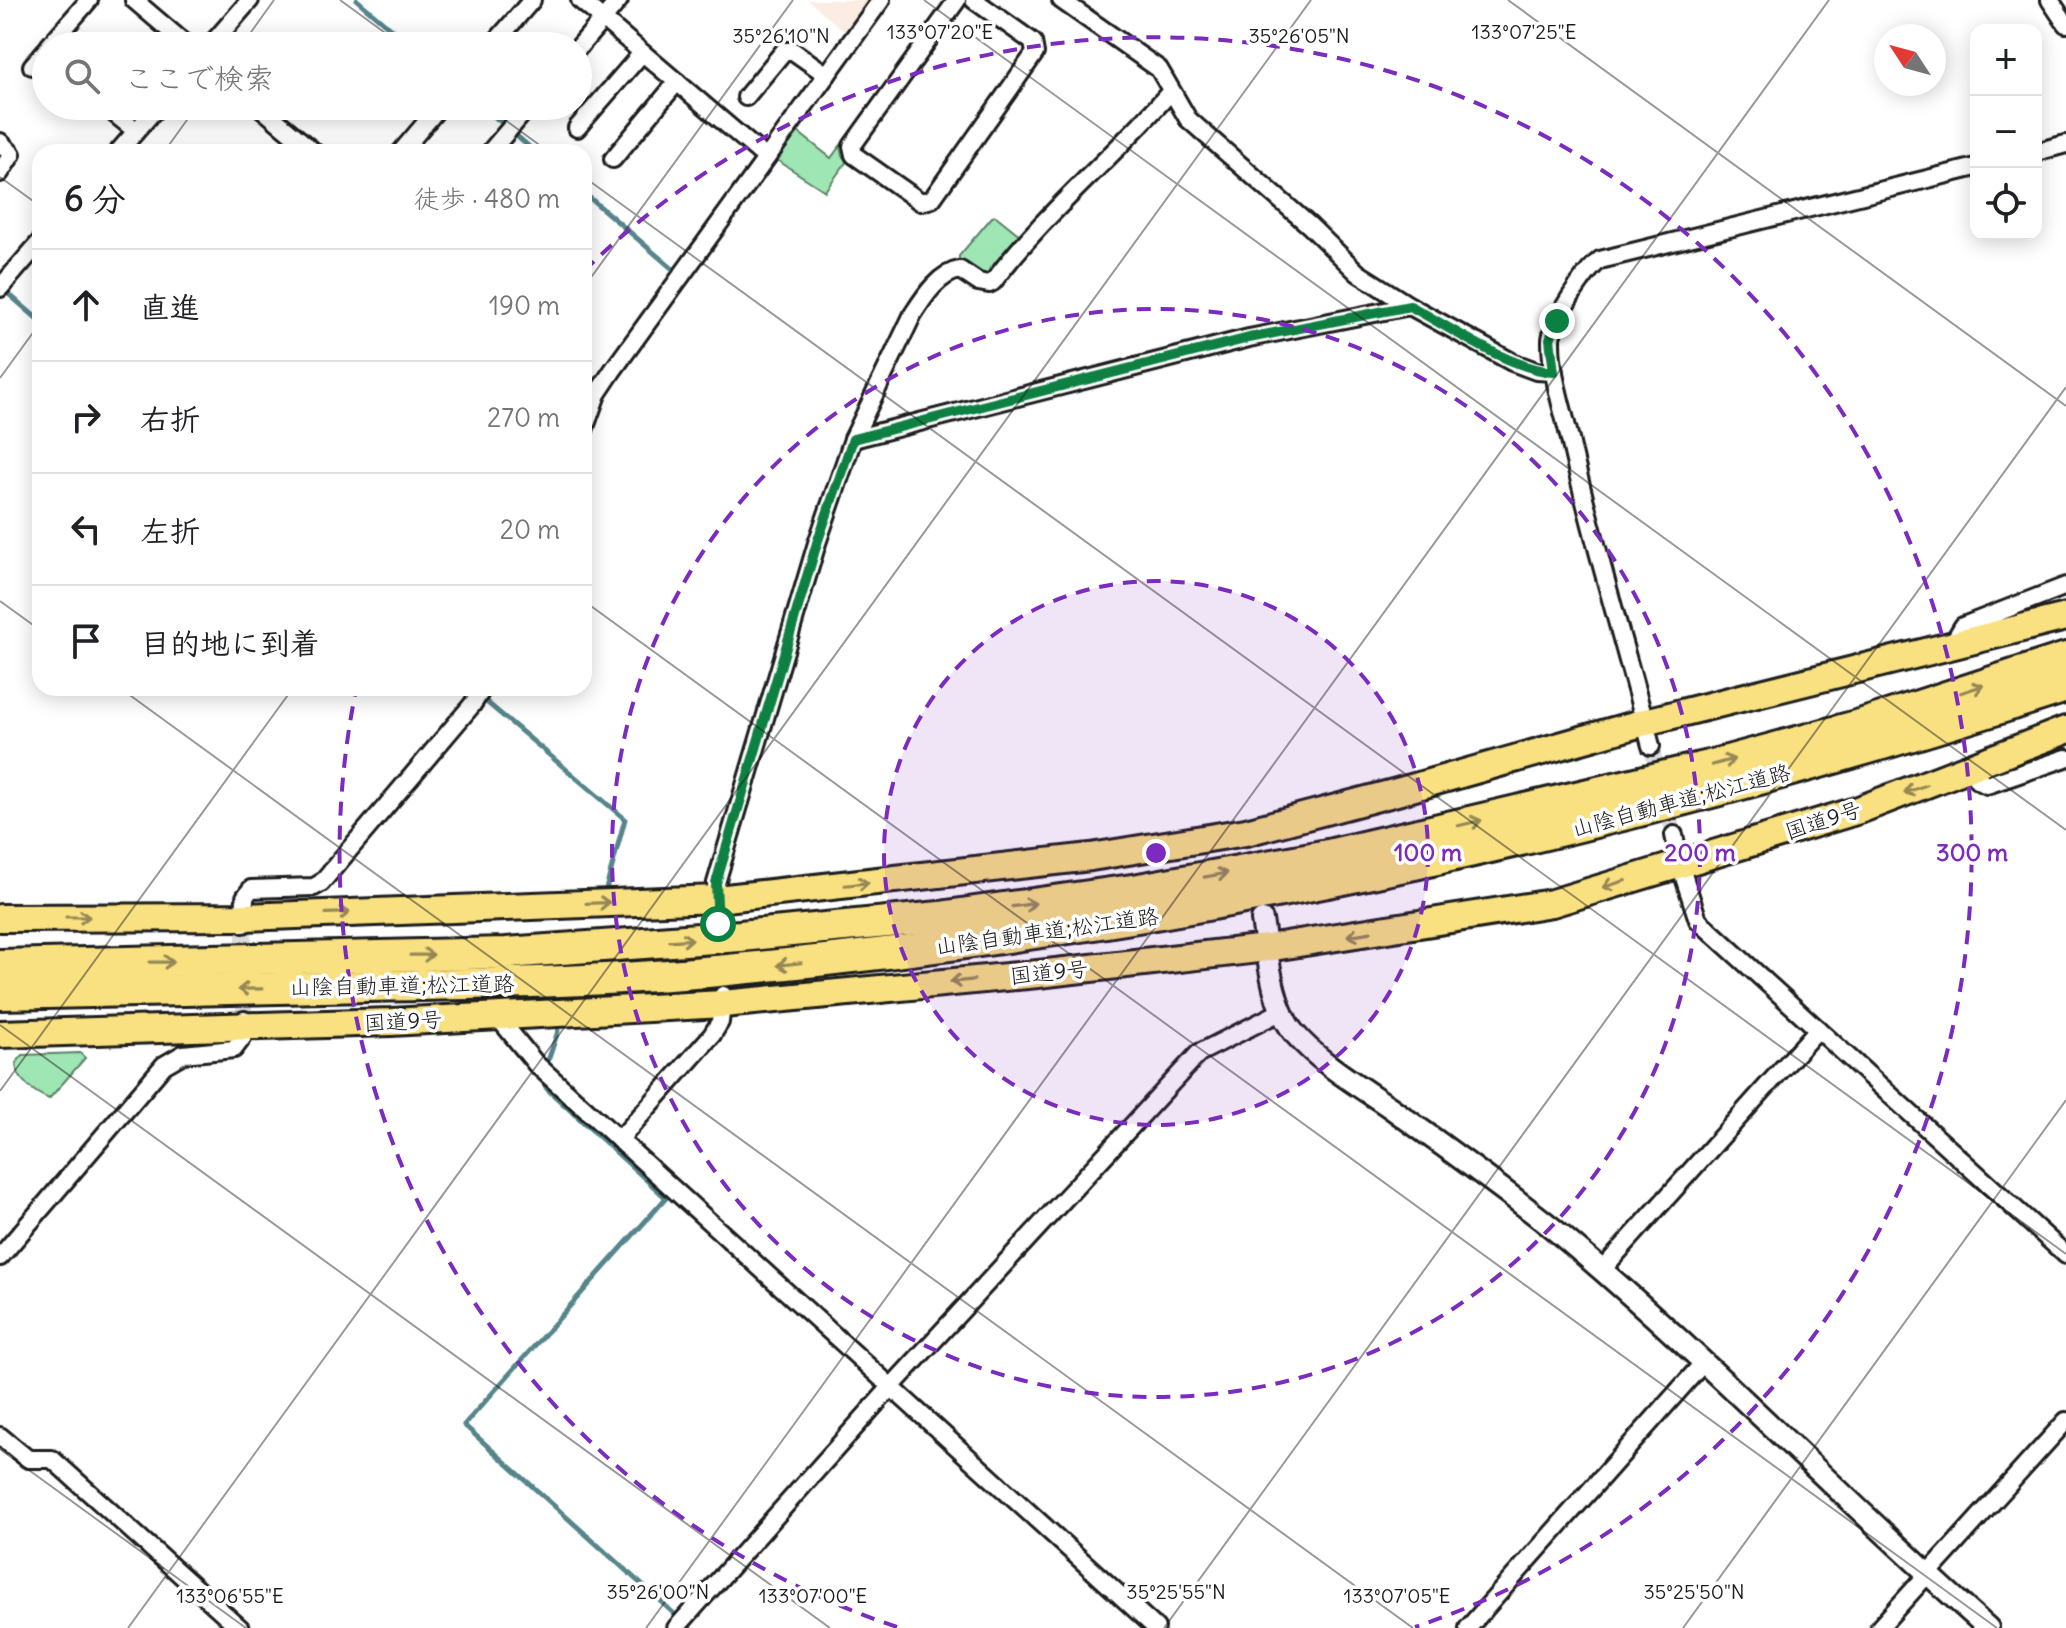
<!DOCTYPE html>
<html lang="ja">
<meta charset="utf-8">
<style>
:root{--surface:#fff;--page:#f2f2f2;--text:#202124;--muted:#757577;--line:#e0e0e0}
body{margin:0;font-family:Delius,"Klee One",sans-serif;background:var(--page);color:var(--text)}
.controls{position:absolute;right:24px;top:24px;display:grid;overflow:hidden;border-radius:16px;box-shadow:0 4px 20px #0003}
.controls button{width:72px;height:72px;display:grid;place-items:center;padding:0;border:0;border-bottom:2px solid var(--line);background:var(--surface);color:var(--text);font:40px sans-serif}
.compass{position:absolute;left:1874px;top:24px;width:72px;height:72px;border-radius:50%;background:var(--surface);box-shadow:0 4px 20px #0003;rotate:306deg}
.stop{position:absolute;width:24px;height:24px;margin:-18px;border:6px solid #0b8043;border-radius:50%;background:#fff}
.stop.end{background:#0b8043;border-color:#fff;box-shadow:0 2px 8px #0008}
.list{margin:0;padding:0;list-style:none}
h2{display:flex;justify-content:space-between;align-items:center;height:104px;margin:0;padding:0 32px;font-size:34px}
h2 small{font-size:26px;font-weight:400;color:var(--muted)}
.list li{display:grid;grid-template-columns:52px 1fr auto;gap:24px;align-items:center;box-sizing:border-box;height:112px;padding:0 32px;border-top:2px solid var(--line)}
.list b{display:block;font-size:30px;white-space:nowrap}
.list em{font-size:26px;font-style:normal;color:var(--muted)}
.icon{flex:none;width:44px;height:44px;fill:none;stroke:currentColor;stroke-width:2;stroke-linecap:round;stroke-linejoin:round}
.map{position:relative;flex:none;width:2066px;height:1628px;overflow:hidden}
.search{position:absolute;background:var(--surface);box-shadow:0 4px 20px #0003;left:32px;top:32px;width:560px;height:88px;display:flex;align-items:center;gap:20px;box-sizing:border-box;padding:0 28px;border-radius:44px;color:var(--muted);font-size:30px}
.panel{position:absolute;background:var(--surface);box-shadow:0 4px 20px #0003;left:32px;top:144px;width:560px;height:552px;border-radius:24px}
.map>svg:first-child{display:block}
.built{fill:#fbede3}
.green{fill:#9ee6b4;stroke:#5d8168;stroke-width:2}
.lines{fill:none;stroke-linecap:round;stroke-linejoin:round}
.stream{stroke:#55858b;stroke-width:5}
.minor-tunnel{stroke:#ddd;stroke-width:16;stroke-dasharray:16 8;stroke-linecap:butt}
.minor-casing{stroke:#1c1c1c;stroke-width:22}
.tertiary-casing{stroke:#1c1c1c;stroke-width:26}
.trunk-casing{stroke:#1c1c1c;stroke-width:32}
.motorway-casing{stroke:#1c1c1c;stroke-width:36}
.minor{stroke:#fff;stroke-width:16}
.tertiary{stroke:#fff;stroke-width:20}
.trunk{stroke:#f9e181;stroke-width:26}
.motorway{stroke:#f9e181;stroke-width:30}
.oneway{stroke:#968854}
.route{stroke:#0b8043;stroke-width:10}
.ticks{fill:none;stroke:#1c1c1c;stroke-width:2;stroke-opacity:0.45}
.ring{fill:none;stroke:#7b2cbf;stroke-width:4;stroke-dasharray:14 10}
.labels{text-anchor:middle;dominant-baseline:central;stroke-width:7;stroke-linejoin:round;paint-order:stroke}
.street-label{font-size:22px;fill:#1c1c1c;stroke:#fff}
.ticks-label{font-size:20px;text-anchor:middle;fill:#1c1c1c;stroke:#fff;stroke-width:7;stroke-linejoin:round;paint-order:stroke}
.centre{fill:#7b2cbf;stroke:#fff;stroke-width:4}
.ring-label{font-size:24px;text-anchor:middle;font-weight:bold;fill:#7b2cbf;stroke:#fff;stroke-width:7;stroke-linejoin:round;paint-order:stroke}
</style>
<div class="map">
<svg width="2066" height="1628" viewBox="0 0 2066 1628">
<rect width="100%" height="100%" fill="#fff"/>
<filter id="ink" filterUnits="userSpaceOnUse"><feTurbulence type="fractalNoise" baseFrequency=".0125" numOctaves="2"/><feDisplacementMap in="SourceGraphic" scale="16" xChannelSelector="R" yChannelSelector="G"/><feConvolveMatrix kernelMatrix="1 2 1 2 8 2 1 2 1" color-interpolation-filters="sRGB"/></filter>
<g filter="url(#ink)">
<!-- built -->
<polygon class="built" points="808,0 868,0 845,32"/>
<!-- green -->
<g class="green">
<polygon points="798,132 831,158 840,146 842,156 847,161 825,191 777,160"/>
<polygon points="996,216 1022,237 991,277 983,278 959,259 959,256 992,217"/>
<path d="M80 1053 85 1058 49 1099C35 1093 16 1080 16 1063L23 1055Z"/>
</g>
<g class="lines">
<!-- stream -->
<g class="stream">
<polyline points="357,0 411,46"/>
<polyline points="481,106 505,125"/>
<polyline points="512,132 535,152"/>
<polyline points="584,193 674,270"/>
<polyline points="4,290 40,321"/>
<polyline points="470,688 625,819 606,889"/>
<polyline points="546,1067 558,1031"/>
<polyline points="543,1082 547,1089 666,1198 464,1425 690,1628"/>
</g>
<!-- minor-tunnel -->
<g class="minor-tunnel">
<polyline points="1651,746 1674,835"/>
<polyline points="244,927 244,1019"/>
</g>
<!-- minor casing -->
<g class="minor-casing">
<g id="minor">
<polyline points="134,0 188,46"/>
<polyline points="580,0 603,19 619,0"/>
<polyline points="957,0 852,146 854,155 921,202 932,199 1035,53 1033,42 974,0"/>
<polyline points="1061,0 1159,69 1188,119 1310,226 1358,273 1410,306 1512,362 1536,371 1554,372"/>
<polyline points="2050,0 2066,24"/>
<polyline points="49,46 89,0"/>
<polyline points="210,46 250,0"/>
<polyline points="492,46 532,0"/>
<polyline points="578,48 603,19 766,158"/>
<polyline points="32,66 46,50"/>
<polyline points="746,97 784,51 793,51 827,75"/>
<polyline points="105,106 136,131"/>
<polyline points="259,106 314,152"/>
<polyline points="577,128 642,53"/>
<polyline points="0,142 12,154 0,173"/>
<polyline points="118,152 158,106"/>
<polyline points="401,152 440,106"/>
<polyline points="490,152 529,106"/>
<polyline points="2036,152 2066,144"/>
<polyline points="613,159 677,82"/>
<polyline points="0,288 40,242"/>
<polyline points="584,385 597,394"/>
<polyline points="584,430 597,394 613,370 881,0"/>
<polyline points="853,439 1249,338 1410,306"/>
<polyline points="1951,646 1963,626 2066,586"/>
<path d="M1651 746C1625 645 1594 546 1571 444 1564 412 1551 376 1551 342 1550 323 1585 272 1600 260L1976 167"/>
<polyline points="1972,768 1977,780 1987,785 2066,758"/>
<polyline points="1674,835 1680,865 1698,920 2066,1255"/>
<polyline points="244,924 245,897 251,889 314,887 321,883 472,705 483,688"/>
<path d="M718 924 716 883 817 543 853 439 913 314C924 297 939 273 960 270L978 282 989 284 993 282C1045 212 1114 157 1171 91"/>
<polyline points="497,1016 536,1064 1156,1628"/>
<polyline points="619,1140 712,1035 720,1022 723,995"/>
<polyline points="0,1257 164,1065 183,1054 234,1049 243,1037 244,1020"/>
<polyline points="1601,1271 1818,1029"/>
<polyline points="0,1436 28,1459 52,1459 240,1628"/>
<polyline points="676,1628 890,1388 1199,1053 1280,1012"/>
<polyline points="1468,1628 1704,1362"/>
<polyline points="1879,1628 2066,1421"/>
</g>
</g>
<!-- tertiary casing -->
<g class="tertiary-casing">
<path id="tertiary" d="M1262 920C1268 954 1272 1008 1295 1034 1321 1064 1359 1086 1391 1108 1446 1148 1503 1188 1556 1231 1706 1356 1841 1499 1988 1628"/>
</g>
<!-- trunk casing -->
<g class="trunk-casing">
<g id="trunk">
<polyline points="0,918 244,917 717,899 1091,857 1246,832 1397,792 1645,722 2066,617"/>
<polyline points="0,1034 391,1022 723,1004 1038,974 1267,948 1552,903 1859,810 2066,730"/>
</g>
</g>
<!-- motorway casing -->
<g class="motorway-casing">
<g id="motorway">
<polyline points="0,965 506,953 740,936 940,917 1139,889 1328,855 1709,766 1860,725 2066,658"/>
<path d="M0 994C123 992 246 989 369 986 495 984 623 981 748 968 1200 925 1635 827 2066 687"/>
</g>
</g>
<!-- minor -->
<use href="#minor" class="minor"/>
<!-- tertiary -->
<use href="#tertiary" class="tertiary"/>
<!-- trunk -->
<use href="#trunk" class="trunk"/>
<!-- motorway -->
<use href="#motorway" class="motorway"/>
</g>
<!-- one-way arrows -->
<defs><path id="oneway-shaft" d="M-6 0H5M1.5-3L5.5 0L1.5 3" fill="none" stroke-width="1.6" stroke-linecap="round" stroke-linejoin="round" transform="scale(2)"/></defs>
<g class="oneway">
<use href="#oneway-shaft" transform="translate(1972 689) rotate(-18)"/>
<use href="#oneway-shaft" transform="translate(1723 762) rotate(-15)"/>
<use href="#oneway-shaft" transform="translate(1915 789) rotate(160)"/>
<use href="#oneway-shaft" transform="translate(1470 823) rotate(-13)"/>
<use href="#oneway-shaft" transform="translate(1216 875) rotate(-10)"/>
<use href="#oneway-shaft" transform="translate(857 884) rotate(-6)"/>
<use href="#oneway-shaft" transform="translate(1614 884) rotate(163)"/>
<use href="#oneway-shaft" transform="translate(598 903) rotate(-2)"/>
<use href="#oneway-shaft" transform="translate(1024 905) rotate(-8)"/>
<use href="#oneway-shaft" transform="translate(338 913) rotate(-2)"/>
<use href="#oneway-shaft" transform="translate(78 917)"/>
<use href="#oneway-shaft" transform="translate(1359 934) rotate(171)"/>
<use href="#oneway-shaft" transform="translate(681 940) rotate(-4)"/>
<use href="#oneway-shaft" transform="translate(422 955) rotate(-1)"/>
<use href="#oneway-shaft" transform="translate(162 962) rotate(-1)"/>
<use href="#oneway-shaft" transform="translate(789 964) rotate(174)"/>
<use href="#oneway-shaft" transform="translate(962 981) rotate(175)"/>
<use href="#oneway-shaft" transform="translate(250 989) rotate(179)"/>
</g>
</g>
<g class="lines" filter="url(#ink)">
<!-- route -->
<path class="route" d="M718 924 716 883 817 543 853 439 1249 338 1410 306C1451 328 1510 369 1554 372L1550 339 1557 321"/>
</g>
<!-- ticks -->
<path class="ticks" d="M340 0 403 46M924 0 2066 830M1508 0 2066 406M241 46 274 0M486 106 549 152M164 152 197 106M0 177 40 206M584 177 2066 1254M584 287 793 0M0 378 40 323M0 601 40 630M584 601 1997 1628M120 688 1413 1628M0 1025 830 1628M0 1091 293 688M0 1449 246 1628M128 1628 1311 0M646 1628 1829 0M1164 1628 2066 387M1683 1628 2066 1100"/>
<!-- distance rings -->
<circle cx="1156" cy="853" r="272" fill="#7b2cbf" fill-opacity=".12"/>
<g class="ring">
<circle cx="1156" cy="853" r="272"/>
<circle cx="1156" cy="853" r="544"/>
<path d="M897 1627A816 816 0 0 1 356 690M584 271A816 816 0 1 1 1415 1627"/>
</g>
<g class="labels">
<!-- street labels -->
<g class="street-label">
<text transform="translate(1681 800) rotate(-15)">山陰自動車道;松江道路</text>
<text transform="translate(1823 820) rotate(-18)">国道9号</text>
<text transform="translate(1047 931) rotate(-8)">山陰自動車道;松江道路</text>
<text transform="translate(1049 972) rotate(-6)">国道9号</text>
<text transform="translate(402 985) rotate(-1)">山陰自動車道;松江道路</text>
<text transform="translate(403 1021) rotate(-3)">国道9号</text>
</g>
</g>
<g class="ticks-label">
<text x="940" y="39">133°07'20"E</text>
<text x="1524" y="39">133°07'25"E</text>
<text x="781" y="43">35°26'10"N</text>
<text x="1299" y="43">35°26'05"N</text>
<text x="658" y="1599">35°26'00"N</text>
<text x="1176" y="1599">35°25'55"N</text>
<text x="1694" y="1599">35°25'50"N</text>
<text x="230" y="1603">133°06'55"E</text>
<text x="813" y="1603">133°07'00"E</text>
<text x="1397" y="1603">133°07'05"E</text>
</g>
<circle cx="1156" cy="853" r="12" class="centre"/>
<g class="ring-label">
<text x="1428" y="861">100 m</text>
<text x="1700" y="861">200 m</text>
<text x="1972" y="861">300 m</text>
</g>
</svg>
<div class="controls">
<button>+</button>
<button>−</button>
<button><svg class="icon" aria-label="locate" viewBox="0 0 24 24"><circle cx="12" cy="12" r="6"/><path d="M12 2v4M12 18v4M2 12h4M18 12h4"/></svg></button>
</div>
<svg class="compass" viewBox="-18 -18 36 36"><path d="M0-13l5 13h-10z" fill="#e53935"/><path d="M0 13l5-13h-10z" fill="#757577"/></svg>
<div class="stop" style="left:718px;top:924px"></div>
<div class="stop end" style="left:1557px;top:321px"></div>
<div class="search"><svg class="icon" aria-label="search" viewBox="0 0 24 24"><circle cx="10" cy="10" r="6"/><path d="M15 15l6 6"/></svg>ここで検索</div>
<section class="panel">
<h2>6 分<small>徒歩 · 480 m</small></h2>
<ul class="list">
<li><svg class="icon" aria-label="ahead" viewBox="0 0 24 24"><path d="M12 20V5M6 11l6-6 6 6"/></svg><div><b>直進</b></div><em>190 m</em></li>
<li><svg class="icon" aria-label="right" viewBox="0 0 24 24"><path d="M7 20v-9h11M14 6l5 5-5 5"/></svg><div><b>右折</b></div><em>270 m</em></li>
<li><svg class="icon" aria-label="left" viewBox="0 0 24 24"><path d="M17 20v-9H6M10 6l-5 5 5 5"/></svg><div><b>左折</b></div><em>20 m</em></li>
<li><svg class="icon" aria-label="arrive" viewBox="0 0 24 24"><path d="M6 21V4h12l-3 4 3 4H6"/></svg><div><b>目的地に到着</b></div></li>
</ul>
</section>
</div>
